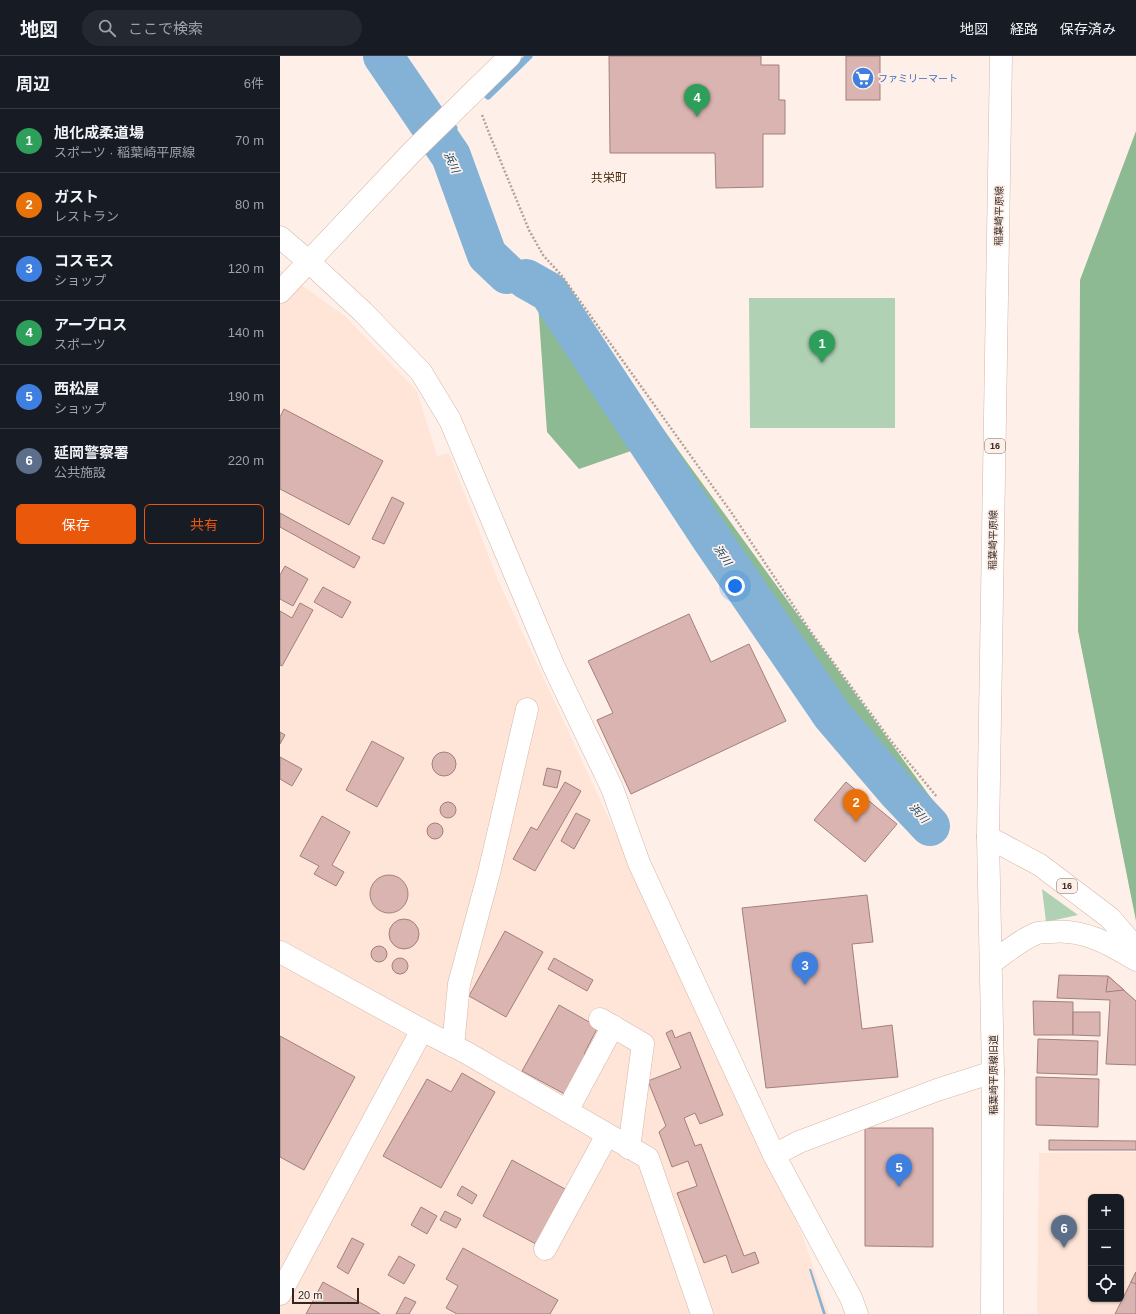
<!DOCTYPE html>
<html lang="ja">
<meta charset="utf-8">
<style>
:root{--surface:#171b24;--page:#242831;--text:#f1f3f6;--muted:#9ea1a6;--line:#363941;--accent:#ea580c}
body{margin:0;font-family:Helvetica,"Noto Sans JP",sans-serif;background:var(--page);color:var(--text)}
.controls{position:absolute;right:12px;bottom:12px;display:grid;overflow:hidden;border-radius:6px;box-shadow:0 1px 3px #0004}
.controls button{width:36px;height:36px;display:grid;place-items:center;padding:0;border:0;border-bottom:1px solid var(--line);background:var(--surface);color:var(--text);font:20px sans-serif}
.scale{position:absolute;left:12px;bottom:10px;width:67px;box-sizing:border-box;padding-left:4px;border:2px solid #332620;border-top:0;font-size:11px;line-height:14px;white-space:nowrap;color:#332620;-webkit-text-stroke:3px #fef0e9;paint-order:stroke}
.you{position:absolute;left:455px;top:530px;width:14px;height:14px;margin:-10px;border:3px solid #fff;border-radius:50%;background:#1a73e8;box-shadow:0 0 0 6px #1a73e833}
.badge{display:grid;place-items:center;width:26px;height:26px;border-radius:50%;background:var(--accent);color:#fff;font-size:13px;font-weight:700}
.pin{position:absolute;translate:-50% -33px;filter:drop-shadow(0 1px 2px #0008)}
.pin::after{content:'';position:absolute;top:21px;width:14px;height:12px;background:inherit;clip-path:polygon(0 0,100% 0,50% 100%)}
.list{margin:0;padding:0;list-style:none}
h2{display:flex;justify-content:space-between;align-items:center;height:52px;margin:0;padding:0 16px;font-size:17px}
h2 small{font-size:13px;font-weight:400;color:var(--muted)}
.list li{display:grid;grid-template-columns:26px 1fr auto;gap:12px;align-items:center;box-sizing:border-box;height:64px;padding:0 16px;border-top:1px solid var(--line)}
.list b{display:block;font-size:15px;white-space:nowrap}
.list p{margin:0;font-size:13px;white-space:nowrap;color:var(--muted)}
.list em{font-size:13px;font-style:normal;color:var(--muted)}
.actions{display:flex;gap:8px;padding:12px 16px}
.actions a{flex:1;padding:9px 0;border:1px solid var(--accent);border-radius:6px;text-align:center;font-size:14px;color:var(--accent)}
.actions .main{background:var(--accent);color:#fff}
.icon{flex:none;width:22px;height:22px;fill:none;stroke:currentColor;stroke-width:2;stroke-linecap:round;stroke-linejoin:round}
.map{position:relative;flex:none;width:856px;height:1258px;overflow:hidden}
header{display:flex;align-items:center;gap:24px;box-sizing:border-box;height:56px;padding:0 20px;background:var(--surface);border-bottom:1px solid var(--line)}
header strong{font-size:19px}
nav{display:flex;gap:22px;margin-inline-start:auto;font-size:14px}
.search{width:280px;height:36px;background:var(--page);display:flex;align-items:center;gap:10px;box-sizing:border-box;padding:0 14px;border-radius:22px;color:var(--muted);font-size:15px}
main{display:flex}
aside{flex:1;background:var(--surface)}
.map>svg:first-child{display:block}
.built{fill:#fee5d8;fill-rule:evenodd}
.green{fill:#b0d1b4}
.forest{fill:#8db993}
.water{fill:#83b2d6}
.lines{fill:none;stroke-linecap:round;stroke-linejoin:round}
.stream{stroke:#83b2d6;stroke-width:7}
.river{stroke:#83b2d6;stroke-width:40}
.building{fill:#dab4b0;stroke:#a37f7c}
.minor-casing{stroke:#d6b6a6;stroke-width:23}
.major-casing{stroke:#d6b6a6;stroke-width:23}
.path{stroke:#b0a29c;stroke-width:2.5;stroke-dasharray:2 2;stroke-linecap:butt}
.minor{stroke:#fff;stroke-width:22}
.major{stroke:#fff;stroke-width:22}
.labels{text-anchor:middle;dominant-baseline:central;stroke-width:3.5;stroke-linejoin:round;paint-order:stroke}
.shield{fill:#fef0e9;stroke:#70635c;stroke-width:1}
.shield-label{font-size:9px;font-weight:bold;fill:#332620}
.shop-label{font-size:10px;fill:#366cbe;stroke:#fef0e9;text-anchor:start}
.street-label{font-size:10px;fill:#332620;stroke:#fef0e9}
.water-label{font-size:11px;font-style:italic;fill:#074265;stroke:#fef0e9}
.quarter-label{font-size:12px;fill:#432708;stroke:#fef0e9}
</style>
<header>
<strong>地図</strong>
<div class="search"><svg class="icon" aria-label="search" viewBox="0 0 24 24"><circle cx="10" cy="10" r="6"/><path d="M15 15l6 6"/></svg>ここで検索</div>
<nav><a>地図</a><a>経路</a><a>保存済み</a></nav>
</header>
<main>
<aside>
<h2>周辺<small>6件</small></h2>
<ul class="list">
<li><span class="badge" style="background:#2e9e5b">1</span><div><b>旭化成柔道場</b><p>スポーツ · 稲葉崎平原線</p></div><em>70 m</em></li>
<li><span class="badge" style="background:#e8710a">2</span><div><b>ガスト</b><p>レストラン</p></div><em>80 m</em></li>
<li><span class="badge" style="background:#3f7fe0">3</span><div><b>コスモス</b><p>ショップ</p></div><em>120 m</em></li>
<li><span class="badge" style="background:#2e9e5b">4</span><div><b>アープロス</b><p>スポーツ</p></div><em>140 m</em></li>
<li><span class="badge" style="background:#3f7fe0">5</span><div><b>西松屋</b><p>ショップ</p></div><em>190 m</em></li>
<li><span class="badge" style="background:#5c6f8a">6</span><div><b>延岡警察署</b><p>公共施設</p></div><em>220 m</em></li>
</ul>
<div class="actions"><a class="main">保存</a><a>共有</a></div>
</aside>
<div class="map">
<svg width="856" height="1258" viewBox="0 0 856 1258">
<rect width="100%" height="100%" fill="#fef0e9"/>
<!-- built -->
<g class="built">
<polygon points="0,214 65,260 137,335 157,400 169,397 218,524 522,1178 549,1258 0,1258"/>
<path d="M856 1096V1258H757L759 1097ZM811 1141H841V1243H811Z"/>
</g>
<!-- green -->
<g class="green">
<polygon points="469,242 615,242 615,372 470,372"/>
<polygon points="762,833 798,859 766,866"/>
</g>
<!-- forest -->
<g class="forest">
<polygon points="856,75 856,865 798,575 800,224"/>
<polygon points="185,85 215,165 209,175 231,205 230,226 208,214 151,104"/>
<polygon points="256,219 278,224 401,398 654,746 650,762 581,700 465,547 351,395 299,413 267,376"/>
</g>
<!-- water -->
<g class="water">
<polygon points="86,0 107,0 142,56 131,65"/>
<polygon points="529,1213 531,1213 546,1258 543,1258"/>
</g>
<g class="lines">
<!-- stream -->
<g class="stream">
<polyline points="208,40 249,0"/>
<polyline points="161,85 174,72"/>
</g>
<!-- river -->
<g class="river">
<polyline points="103,0 171,100 207,199 227,218"/>
<polyline points="246,223 269,236 431,482 552,659 617,735 650,770"/>
</g>
</g>
<!-- building -->
<g class="building">
<polygon points="329,0 481,0 481,9 499,9 499,44 505,44 505,78 483,78 483,131 436,132 435,97 330,97"/>
<rect x="566" y="0" width="34" height="44"/>
<polygon points="4,353 103,405 69,469 0,433 0,361"/>
<polygon points="112,441 124,447 104,488 92,483"/>
<polygon points="0,457 80,501 74,512 0,471"/>
<polygon points="5,510 28,523 13,550 0,543 0,519"/>
<polygon points="43,531 71,546 62,562 34,546"/>
<polygon points="20,547 33,554 2,610 0,609 0,555 12,562"/>
<polygon points="409,558 431,606 469,588 506,665 351,738 317,664 333,657 308,605"/>
<polygon points="0,676 5,679 0,688"/>
<polygon points="92,685 124,702 97,751 66,734"/>
<circle cx="164" cy="708" r="12"/>
<polygon points="0,701 22,713 12,730 0,723"/>
<polygon points="267,712 281,715 277,732 263,729"/>
<polygon points="285,726 301,735 255,815 233,803 251,771 257,774"/>
<polygon points="566,726 617,768 585,806 534,764"/>
<circle cx="168" cy="754" r="8"/>
<polygon points="296,757 310,764 294,793 281,785"/>
<polygon points="42,760 70,776 52,809 64,816 56,830 34,818 39,810 20,800"/>
<circle cx="155" cy="775" r="8"/>
<circle cx="109" cy="838" r="19"/>
<polygon points="587,839 593,886 572,888 582,973 612,969 618,1021 486,1032 462,852"/>
<circle cx="124" cy="878" r="15"/>
<polygon points="225,875 263,896 226,961 189,940"/>
<circle cx="99" cy="898" r="8"/>
<polygon points="274,902 313,924 307,935 268,913"/>
<circle cx="120" cy="910" r="8"/>
<polygon points="779,919 828,920 856,945 856,1009 826,1008 830,944 777,942"/>
<polygon points="828,920 844,934 826,936"/>
<polygon points="753,945 793,946 793,979 754,979"/>
<polygon points="279,949 318,971 304,998 311,1002 290,1041 242,1015"/>
<polygon points="793,956 820,956 820,980 793,979"/>
<polygon points="392,974 395,982 410,976 443,1059 420,1068 415,1057 404,1062 415,1090 421,1088 464,1200 475,1196 479,1207 452,1217 446,1199 424,1207 397,1137 417,1130 408,1105 392,1111 379,1076 386,1070 368,1025 401,1012 386,977"/>
<polygon points="0,980 75,1021 24,1114 0,1101"/>
<polygon points="758,983 818,985 817,1019 757,1017"/>
<polygon points="182,1017 215,1036 161,1132 103,1100 147,1023 171,1036"/>
<polygon points="756,1021 819,1023 818,1071 756,1069"/>
<polygon points="585,1072 653,1072 653,1191 585,1190"/>
<polygon points="769,1084 856,1085 856,1094 769,1094"/>
<polygon points="232,1104 285,1133 256,1188 203,1160"/>
<polygon points="182,1130 197,1139 192,1148 177,1139"/>
<polygon points="141,1151 157,1160 147,1178 131,1169"/>
<polygon points="165,1155 181,1163 176,1172 160,1164"/>
<polygon points="72,1182 84,1188 68,1218 57,1211"/>
<polygon points="183,1192 278,1244 270,1258 177,1258 166,1252 178,1230 166,1223"/>
<polygon points="119,1200 135,1209 124,1228 108,1219"/>
<polygon points="856,1216 856,1258 835,1258"/>
<polygon points="856,1216 856,1228 851,1226"/>
<polygon points="43,1226 99,1257 100,1258 26,1258"/>
<polygon points="125,1241 136,1246 129,1258 116,1258"/>
</g>
<g class="lines">
<!-- minor casing -->
<g class="minor-casing">
<g id="minor">
<polyline points="0,181 28,205 83,256 141,316 170,364 274,611 332,732 359,807 494,1099 571,1242 577,1258"/>
<polyline points="0,236 133,95 230,0"/>
<polyline points="708,781 713,1016 712,1258"/>
<polyline points="0,896 142,974 187,997 368,1102 422,1258"/>
<path d="M711 907C725 897 739 885 755 878 759 876 765 876 770 876 802 872 830 888 856 904"/>
<polyline points="320,963 363,988 349,1092"/>
<polyline points="173,990 179,928 209,817 247,653"/>
<polyline points="287,1055 333,970"/>
<polyline points="494,1099 519,1086 657,1034 713,1016"/>
<polyline points="265,1193 327,1079"/>
<polyline points="0,1238 142,974"/>
</g>
</g>
<!-- major casing -->
<g class="major-casing">
<polyline id="major" points="721,0 708,781 760,809 830,862 856,892"/>
</g>
<!-- path -->
<polyline class="path" points="202,59 211,82 249,174 263,199 282,220 451,456 531,576 611,685 657,741"/>
<!-- minor -->
<use href="#minor" class="minor"/>
<!-- major -->
<use href="#major" class="major"/>
</g>
<!-- icons -->
<defs>
<g id="supermarket-disc" transform="scale(1.15)"><circle r="9.5" fill="#3f7fe0" stroke="#fef0e9"/><path d="M-6-5.5h2.5l.6 2H6L4.5 2H-2.5L-4.4-4H-6ZM-1.5 3.2a1.3 1.3 0 1 0 .1 0ZM3 3.2a1.3 1.3 0 1 0 .1 0Z" fill="#fff"/></g>
</defs>
<g fill-rule="evenodd">
<use href="#supermarket-disc" x="583" y="22"/>
</g>
<g class="labels">
<!-- shield labels -->
<g class="shield">
<rect x="705" y="383" width="20" height="14" rx="3"/>
<rect x="777" y="823" width="20" height="14" rx="3"/>
</g>
<g class="shield-label">
<text x="715" y="390">16</text>
<text x="787" y="830">16</text>
</g>
<!-- shop labels -->
<g class="shop-label">
<text x="598" y="22">ファミリーマート</text>
</g>
<!-- street labels -->
<g class="street-label">
<text transform="translate(719 160) rotate(-89)">稲葉崎平原線</text>
<text transform="translate(713 484) rotate(-89)">稲葉崎平原線</text>
<text transform="translate(713 1019) rotate(-90)">稲葉崎平原線旧道</text>
</g>
<!-- water labels -->
<g class="water-label">
<text transform="translate(172 106) rotate(65)">浜川</text>
<text transform="translate(443 499) rotate(56)">浜川</text>
<text transform="translate(639 757) rotate(49)">浜川</text>
</g>
<!-- quarter labels -->
<g class="quarter-label">
<text x="329" y="122">共栄町</text>
</g>
</g>
</svg>
<div class="controls">
<button>+</button>
<button>−</button>
<button><svg class="icon" aria-label="locate" viewBox="0 0 24 24"><circle cx="12" cy="12" r="6"/><path d="M12 2v4M12 18v4M2 12h4M18 12h4"/></svg></button>
</div>
<div class="scale">20 m</div>
<div class="you"></div>
<div class="pin badge" style="left:542px;top:307px;background:#2e9e5b">1</div>
<div class="pin badge" style="left:576px;top:766px;background:#e8710a">2</div>
<div class="pin badge" style="left:525px;top:929px;background:#3f7fe0">3</div>
<div class="pin badge" style="left:417px;top:61px;background:#2e9e5b">4</div>
<div class="pin badge" style="left:619px;top:1131px;background:#3f7fe0">5</div>
<div class="pin badge" style="left:784px;top:1192px;background:#5c6f8a">6</div>
</div>
</main>
